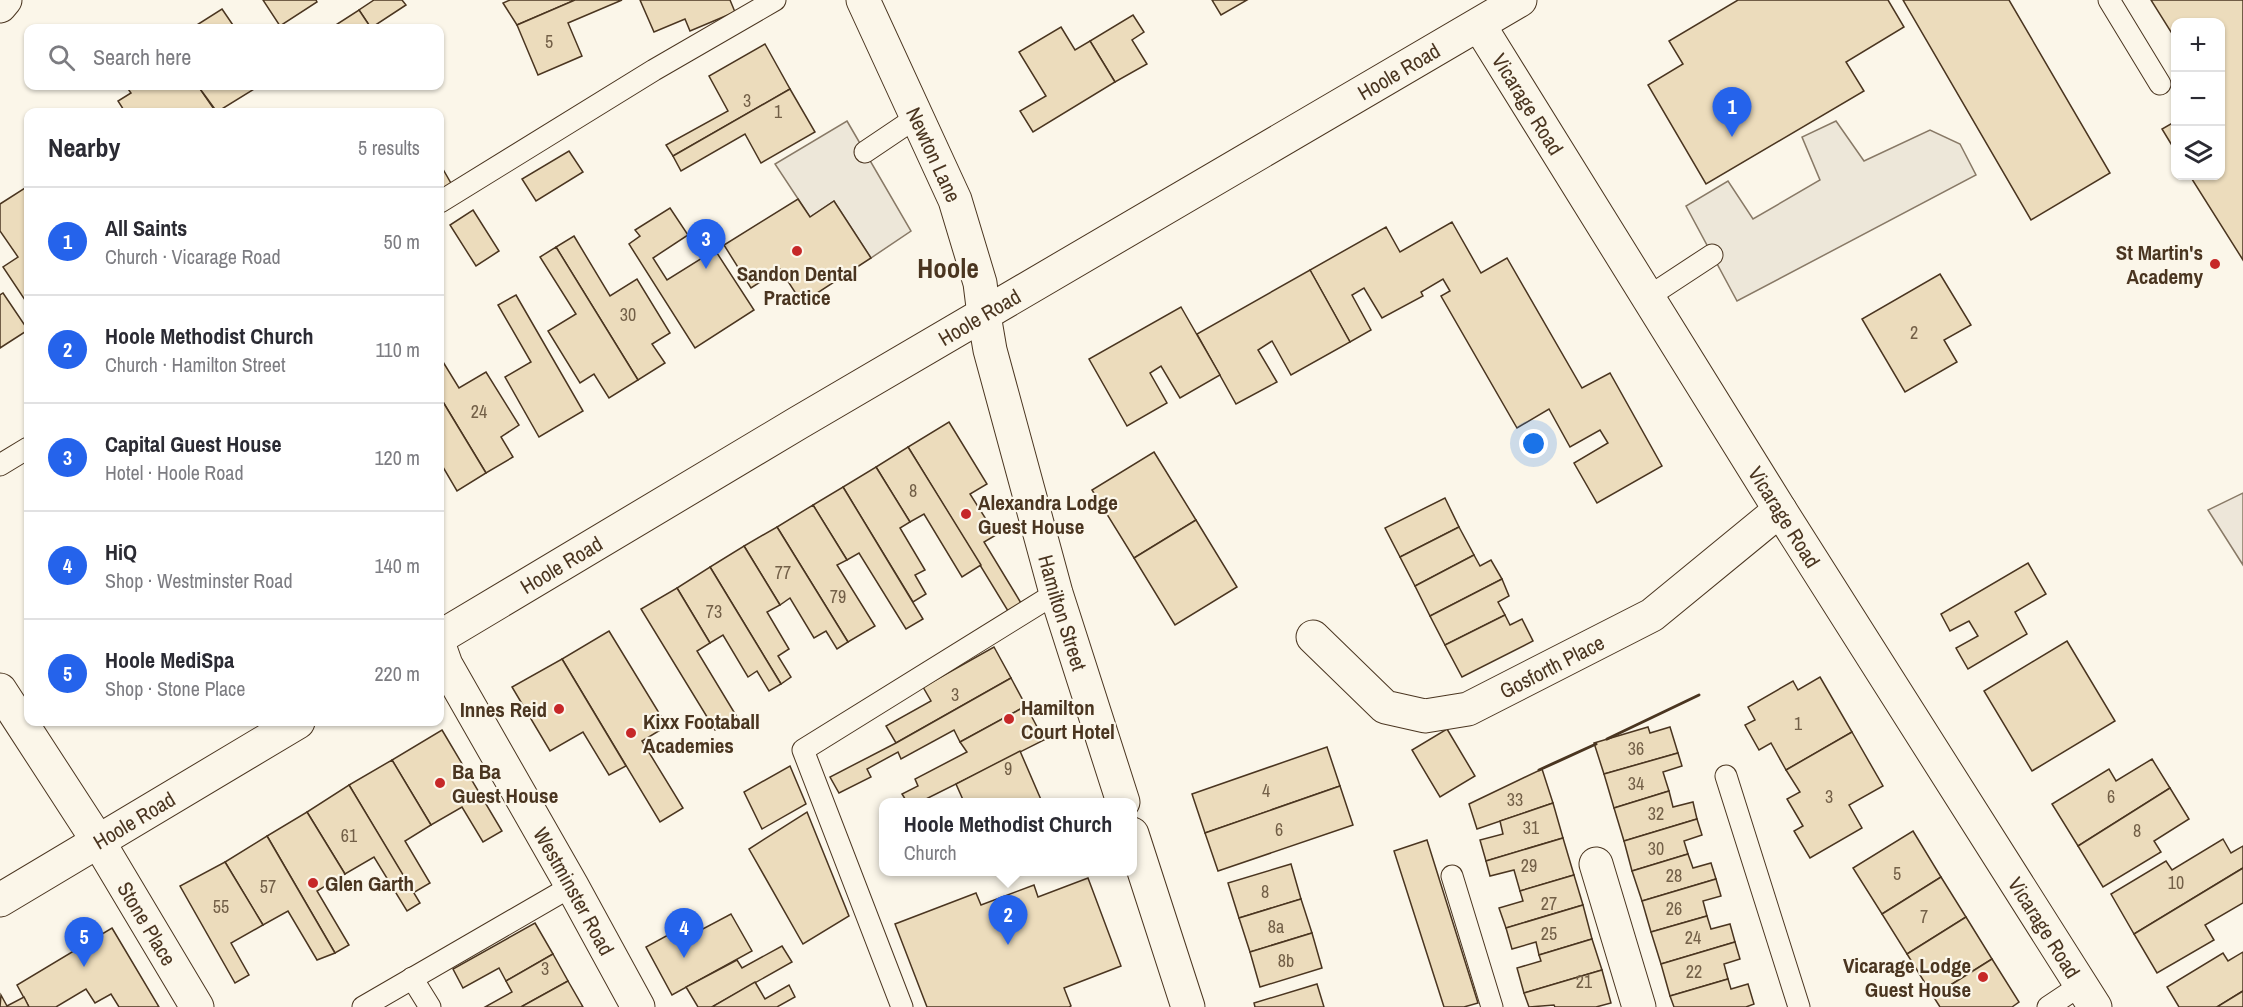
<!DOCTYPE html>
<meta charset="utf-8">
<style>
:root{--surface:#fff;--page:#f7f7f7;--text:#2b2b33;--muted:#7c7c81;--line:#e1e1e2;--accent:#2563eb}
body{margin:0;font-family:"Archivo Narrow",sans-serif;background:var(--page);color:var(--text)}
.controls{position:absolute;right:18px;top:18px;display:grid;overflow:hidden;border-radius:12px;box-shadow:0 2px 4px #0004}
.controls button{width:54px;height:54px;display:grid;place-items:center;padding:0;border:0;border-bottom:2px solid var(--line);background:var(--surface);color:var(--text);font:30px sans-serif}
.you{position:absolute;left:1534px;top:444px;width:21px;height:21px;margin:-15px;border:4px solid #fff;border-radius:50%;background:#1a73e8;box-shadow:0 0 0 9px #1a73e833}
.badge{display:grid;place-items:center;width:39px;height:39px;border-radius:50%;background:var(--accent);color:#fff;font-size:20px;font-weight:700}
.pin{position:absolute;translate:-50% -50px;filter:drop-shadow(0 2px 3px #0008)}
.pin::after{content:'';position:absolute;top:32px;width:21px;height:18px;background:inherit;clip-path:polygon(0 0,100% 0,50% 100%)}
.popup{position:absolute;left:879px;top:798px;width:258px;height:78px;box-sizing:border-box;display:grid;place-content:center;border-radius:12px;background:var(--surface);filter:drop-shadow(0 2px 4px #0005);font-size:20px;white-space:nowrap;color:var(--muted)}
.popup b{font-size:22px;color:var(--text)}
.popup::after{content:'';position:absolute;left:50%;top:100%;margin-left:-12px;border:12px solid transparent;border-top-color:var(--surface)}
.list{margin:0;padding:0;list-style:none}
h2{display:flex;justify-content:space-between;align-items:center;height:78px;margin:0;padding:0 24px;font-size:26px}
h2 small{font-size:20px;font-weight:400;color:var(--muted)}
.list li{display:grid;grid-template-columns:39px 1fr auto;gap:18px;align-items:center;box-sizing:border-box;height:108px;padding:0 24px;border-top:2px solid var(--line)}
.list b{display:block;font-size:22px;white-space:nowrap}
.list p{margin:0;font-size:20px;white-space:nowrap;color:var(--muted)}
.list em{font-size:20px;font-style:normal;color:var(--muted)}
.icon{flex:none;width:33px;height:33px;fill:none;stroke:currentColor;stroke-width:2;stroke-linecap:round;stroke-linejoin:round}
.map{position:relative;flex:none;width:2243px;height:1007px;overflow:hidden}
.search{position:absolute;background:var(--surface);box-shadow:0 2px 4px #0004;left:24px;top:24px;width:420px;height:66px;display:flex;align-items:center;gap:15px;box-sizing:border-box;padding:0 21px;border-radius:12px;color:var(--muted);font-size:22px}
.panel{position:absolute;background:var(--surface);box-shadow:0 2px 4px #0004;left:24px;top:108px;width:420px;height:618px;border-radius:12px}
.map>svg:first-child{display:block}
.park{fill:#ede6d9;stroke:#887966;stroke-width:1.5}
.parking{fill:#ede7d9;stroke:#887966;stroke-width:1.5}
.building{fill:#ecdcbc;stroke:#4a3520;stroke-width:1.5}
.lines{fill:none;stroke-linecap:round;stroke-linejoin:round}
.lane-casing{stroke:#4a3520;stroke-width:23}
.street-casing{stroke:#4a3520;stroke-width:35}
.secondary-casing{stroke:#4a3520;stroke-width:35}
.highway-casing{stroke:#4a3520;stroke-width:35}
.lane{stroke:#fbf6e9;stroke-width:21}
.street{stroke:#fbf6e9;stroke-width:33}
.secondary{stroke:#fbf6e9;stroke-width:33}
.highway{stroke:#fbf6e9;stroke-width:33}
.wall{stroke:#4a3520;stroke-width:3}
.poi-dot{fill:#c62828;stroke:#fbf6e9;stroke-width:2}
.labels{text-anchor:middle;dominant-baseline:central;stroke-width:4.5;stroke-linejoin:round;paint-order:stroke}
.number-label{font-size:18px;fill:#725f47}
.street-label{font-size:21px;fill:#4a3520;stroke:#fbf6e9}
.poi-label{font-size:21px;font-weight:bold;fill:#4a3520;stroke:#fbf6e9;text-anchor:start}
.district-label{font-size:27px;font-weight:bold;fill:#4a3520;stroke:#fbf6e9}
</style>
<div class="map">
<svg width="2243" height="1007" viewBox="0 0 2243 1007">
<rect width="100%" height="100%" fill="#fbf6e9"/>
<!-- park -->
<polygon class="park" points="2243,493 2243,565 2208,510"/>
<!-- parking -->
<g class="parking">
<polygon points="847,121 911,231 871,258 834,201 810,217 775,164"/>
<polygon points="1836,121 1864,161 1930,130 1960,144 1976,175 1737,301 1686,206 1728,181 1753,219 1820,180 1802,137"/>
</g>
<!-- building -->
<g class="building">
<polygon points="263,0 316,0 317,2 280,26"/>
<polygon points="374,0 402,0 406,5 371,28 359,10"/>
<polygon points="510,0 575,0 517,25 503,3"/>
<polygon points="575,0 622,0 568,23 582,56 538,75 517,25"/>
<polygon points="640,0 730,0 735,12 690,31 685,19 654,32"/>
<polygon points="1212,0 1247,0 1221,15"/>
<polygon points="1738,0 1888,0 1904,27 1846,62 1864,91 1706,184 1648,85 1683,64 1669,41"/>
<polygon points="1903,0 2009,0 2110,173 2031,220"/>
<polygon points="2151,0 2243,0 2243,260 2190,176 2220,176 2220,22 2176,22 2176,40"/>
<polygon points="222,9 235,28 192,28"/>
<polygon points="359,10 371,28 331,28"/>
<polygon points="1133,15 1144,32 1132,40 1147,64 1115,82 1090,41"/>
<polygon points="1061,27 1075,50 1090,41 1115,82 1033,132 1020,111 1046,96 1019,52"/>
<polygon points="765,44 790,89 673,156 666,145 728,111 709,76"/>
<polygon points="126,86 198,86 216,112 125,112 118,101 131,93"/>
<polygon points="198,86 259,86 217,112"/>
<polygon points="790,89 815,132 761,163 745,134 681,171 673,156"/>
<polygon points="2176,121 2176,152 2162,129"/>
<polygon points="569,151 583,172 536,201 522,179"/>
<polygon points="440,164 452,185 440,192"/>
<polygon points="28,186 28,298 25,300 3,267 18,257 0,231 0,204"/>
<polygon points="798,199 810,217 834,201 871,258 802,303 780,269 751,288 724,245"/>
<polygon points="670,208 688,235 653,258 667,280 715,250 754,310 695,348 629,244 640,236 635,230"/>
<polygon points="473,210 499,251 476,266 450,225"/>
<polygon points="1452,222 1481,273 1507,258 1582,388 1610,373 1662,466 1597,503 1574,463 1608,443 1600,430 1570,447 1549,409 1517,428 1441,296 1450,291 1443,279 1421,292 1423,296 1382,318 1364,288 1352,295 1371,330 1350,342 1310,270 1386,227 1400,252"/>
<polygon points="574,236 610,296 637,279 670,333 652,344 665,363 638,380 556,247"/>
<polygon points="556,247 638,380 609,398 594,374 580,383 548,331 576,314 540,257"/>
<polygon points="1310,270 1350,342 1291,375 1272,341 1258,350 1277,382 1236,404 1197,334"/>
<polygon points="1940,274 1971,325 1944,340 1957,362 1905,392 1862,319"/>
<polygon points="3,293 28,330 0,348 0,295"/>
<polygon points="516,295 583,411 539,437 505,377 531,362 498,305"/>
<polygon points="1181,307 1220,375 1180,398 1161,366 1150,373 1167,403 1127,426 1089,359"/>
<polygon points="440,357 459,388 486,372 519,425 501,437 513,457 486,473 440,397"/>
<polygon points="440,397 486,473 457,491 443,467 440,469"/>
<polygon points="949,422 987,484 970,494 996,535 984,542 1021,603 1008,611 908,447"/>
<polygon points="908,447 981,565 962,577 924,514 910,522 876,467"/>
<polygon points="1154,452 1196,520 1134,558 1092,490"/>
<polygon points="876,467 910,522 900,528 925,570 915,575 926,594 913,602 843,487"/>
<polygon points="843,487 923,619 906,629 859,553 847,560 813,505"/>
<polygon points="1445,498 1459,527 1400,557 1385,528"/>
<polygon points="813,505 847,560 837,565 875,626 848,642 777,527"/>
<polygon points="1196,520 1237,587 1175,625 1134,558"/>
<polygon points="777,527 848,642 837,649 826,631 814,638 790,598 780,605 744,546"/>
<polygon points="1459,527 1474,555 1415,586 1400,557"/>
<polygon points="744,546 780,605 767,612 789,649 778,656 791,677 781,684 710,567"/>
<polygon points="1474,555 1480,566 1491,560 1502,579 1430,616 1415,586"/>
<polygon points="2028,563 2046,594 2015,612 2027,634 1968,669 1956,648 1978,636 1969,621 1950,631 1941,614"/>
<polygon points="710,567 781,684 769,691 757,671 748,677 723,635 710,643 677,588"/>
<polygon points="1502,579 1509,596 1498,602 1505,615 1445,645 1430,616"/>
<polygon points="677,588 710,643 697,651 737,717 715,730 641,609"/>
<polygon points="1505,615 1510,625 1522,619 1533,641 1462,677 1445,645"/>
<polygon points="609,631 667,726 642,741 683,808 660,822 562,659"/>
<polygon points="2067,641 2115,721 2032,771 1984,691"/>
<polygon points="994,647 1011,678 896,743 886,726 931,701 923,687"/>
<polygon points="562,659 626,766 609,775 583,732 550,751 512,687"/>
<polygon points="1820,677 1852,732 1786,770 1771,743 1759,750 1745,725 1755,720 1748,707 1793,681 1798,690"/>
<polygon points="1011,678 1026,706 960,742 954,730 901,759 898,752 867,769 871,777 839,793 830,777 896,743"/>
<polygon points="1026,706 1044,740 920,802 907,802 902,794 918,786 915,779 967,752 960,742"/>
<polygon points="1648,727 1650,733 1670,727 1678,753 1604,774 1594,743"/>
<polygon points="1447,729 1475,776 1440,797 1412,750"/>
<polygon points="442,730 502,831 483,842 462,807 431,825 392,760"/>
<polygon points="1852,732 1883,786 1849,805 1862,828 1810,858 1794,831 1803,826 1787,799 1800,792 1786,770"/>
<polygon points="1327,747 1340,786 1205,833 1192,794"/>
<polygon points="1020,751 1042,802 964,802 956,784"/>
<polygon points="1678,753 1682,766 1663,772 1669,791 1614,808 1604,774"/>
<polygon points="2152,759 2170,788 2078,846 2052,804 2109,769 2116,781"/>
<polygon points="392,760 431,825 405,841 430,883 413,893 349,785"/>
<polygon points="790,766 806,804 762,829 744,792"/>
<polygon points="1542,769 1553,803 1477,829 1469,804"/>
<polygon points="349,785 420,903 407,911 374,857 345,874 307,812"/>
<polygon points="1340,786 1353,825 1218,871 1205,833"/>
<polygon points="2170,788 2189,819 2154,841 2161,852 2103,887 2078,846"/>
<polygon points="1669,791 1673,807 1693,802 1697,819 1624,841 1614,808"/>
<polygon points="1553,803 1563,838 1486,861 1480,840 1503,834 1500,821"/>
<polygon points="307,812 345,874 317,891 349,945 335,953 267,836"/>
<polygon points="807,812 849,916 803,944 749,849"/>
<polygon points="1697,819 1702,835 1684,841 1688,854 1632,871 1624,841"/>
<polygon points="1913,831 1941,877 1882,914 1853,868"/>
<polygon points="267,836 335,953 317,960 288,911 263,925 225,862"/>
<polygon points="1563,838 1574,875 1520,891 1514,870 1490,876 1486,861"/>
<polygon points="2223,839 2231,853 2243,846 2243,868 2134,934 2111,894 2166,861 2172,870"/>
<polygon points="1427,840 1478,1003 1464,1007 1444,1007 1394,851"/>
<polygon points="1688,854 1693,868 1711,863 1716,879 1642,901 1632,871"/>
<polygon points="225,862 263,925 231,943 249,975 235,983 180,886"/>
<polygon points="1291,864 1301,899 1239,918 1228,883"/>
<polygon points="2243,868 2243,903 2205,925 2214,940 2157,973 2134,934"/>
<polygon points="1574,875 1583,905 1506,928 1499,908 1523,901 1520,891"/>
<polygon points="1941,877 1966,917 1907,954 1882,914"/>
<polygon points="1088,878 1121,966 1064,988 1071,1006 1069,1007 927,1007 895,924 976,893 981,905 1034,885 1038,897"/>
<polygon points="1716,879 1721,896 1703,901 1707,916 1651,932 1642,901"/>
<polygon points="1301,899 1312,933 1250,952 1239,918"/>
<polygon points="1583,905 1592,939 1539,955 1536,942 1512,949 1506,928"/>
<polygon points="731,914 752,951 672,995 646,947 679,929 684,939"/>
<polygon points="1707,916 1711,929 1730,924 1735,942 1661,964 1651,932"/>
<polygon points="1966,917 1992,959 1933,996 1907,954"/>
<polygon points="535,923 553,954 506,981 499,968 463,988 453,969"/>
<polygon points="112,928 159,1007 119,1007 111,994 95,1003 86,989 56,1007 29,1007 17,985"/>
<polygon points="1312,933 1322,968 1260,987 1250,952"/>
<polygon points="1592,939 1602,970 1524,993 1517,968 1541,961 1539,955"/>
<polygon points="1735,942 1740,959 1724,964 1728,979 1670,996 1661,964"/>
<polygon points="782,946 792,962 712,1007 698,1007 686,987 737,960 742,968"/>
<polygon points="2243,952 2243,991 2217,1007 2179,1007 2167,987 2223,953 2228,961"/>
<polygon points="553,954 568,981 521,1007 485,1007 512,992 506,981"/>
<polygon points="1992,959 2019,1002 2012,1007 1940,1007 1933,996"/>
<polygon points="1602,970 1611,1003 1596,1007 1555,1007 1554,1005 1529,1007 1524,993"/>
<polygon points="1728,979 1731,989 1748,984 1754,1004 1746,1007 1674,1007 1670,996"/>
<polygon points="568,981 583,1007 521,1007"/>
<polygon points="755,982 765,999 789,985 795,997 777,1007 712,1007"/>
<polygon points="1317,984 1324,1007 1255,1007 1254,1003"/>
<polygon points="2243,991 2243,1007 2217,1007"/>
<polygon points="1,995 7,1006 24,997 29,1007 0,1007"/>
</g>
<g class="lines">
<!-- lane casing -->
<g class="lane-casing">
<g id="lane">
<polyline points="2109,0 2160,84"/>
<polyline points="865,152 917,117"/>
<polyline points="440,202 654,70 775,0"/>
<polyline points="1648,297 1712,255"/>
<polyline points="0,465 28,448"/>
<polyline points="1726,776 1799,1007"/>
<polyline points="1452,876 1492,1007"/>
<polyline points="412,978 430,1007"/>
<polyline points="363,1007 572,886"/>
<polyline points="902,1007 803,750 1056,593"/>
<polyline points="2048,1007 2081,985"/>
</g>
</g>
<!-- street casing -->
<g class="street-casing">
<g id="street">
<polyline points="0,6 5,0"/>
<path id="s1" d="M1479 25 1780 510 2095 1007"/>
<path id="s2" d="M984 315 990 350 1056 593 1123 802"/>
<path id="s3" d="M1313 637 1385 707 1425 716 1468 709 1652 615 1780 510"/>
<path id="s4" d="M0 690 98 841 197 1007"/>
<polyline points="1132,834 1188,1007"/>
<polyline points="1596,864 1639,1007"/>
</g>
</g>
<!-- secondary casing -->
<g class="secondary-casing">
<g id="secondary">
<path id="s5" d="M863 0 955 200 980 283 984 315"/>
<path id="s6" d="M440 648 446 665 572 886 638 1007"/>
</g>
</g>
<!-- highway casing -->
<g class="highway-casing">
<g id="highway">
<path id="s7" d="M440 637 798 423 1520 0"/>
<path id="s8" d="M0 900 298 722"/>
</g>
</g>
<!-- lane -->
<use href="#lane" class="lane"/>
<!-- street -->
<use href="#street" class="street"/>
<!-- secondary -->
<use href="#secondary" class="secondary"/>
<!-- highway -->
<use href="#highway" class="highway"/>
<!-- wall -->
<g class="wall">
<polyline points="1607,739 1699,695"/>
<polyline points="1539,770 1596,744"/>
</g>
</g>
<!-- markers -->
<g class="poi-dot">
<circle cx="797" cy="251" r="6"/>
<circle cx="2215" cy="264" r="6"/>
<circle cx="966" cy="514" r="6"/>
<circle cx="559" cy="709" r="6"/>
<circle cx="1009" cy="719" r="6"/>
<circle cx="631" cy="733" r="6"/>
<circle cx="440" cy="783" r="6"/>
<circle cx="313" cy="883" r="6"/>
<circle cx="1983" cy="977" r="6"/>
</g>
<g class="labels">
<!-- number labels -->
<g class="number-label">
<text x="549" y="41">5</text>
<text x="747" y="100">3</text>
<text x="778" y="111">1</text>
<text x="628" y="314">30</text>
<text x="1914" y="332">2</text>
<text x="479" y="411">24</text>
<text x="913" y="490">8</text>
<text x="783" y="572">77</text>
<text x="838" y="596">79</text>
<text x="714" y="611">73</text>
<text x="955" y="694">3</text>
<text x="1798" y="723">1</text>
<text x="1636" y="748">36</text>
<text x="1008" y="768">9</text>
<text x="1636" y="783">34</text>
<text x="1266" y="790">4</text>
<text x="1829" y="796">3</text>
<text x="2111" y="796">6</text>
<text x="1515" y="799">33</text>
<text x="1656" y="813">32</text>
<text x="1531" y="827">31</text>
<text x="1279" y="829">6</text>
<text x="2137" y="830">8</text>
<text x="349" y="835">61</text>
<text x="1656" y="848">30</text>
<text x="1529" y="865">29</text>
<text x="1897" y="873">5</text>
<text x="1674" y="875">28</text>
<text x="2176" y="882">10</text>
<text x="268" y="886">57</text>
<text x="1265" y="891">8</text>
<text x="1549" y="903">27</text>
<text x="221" y="906">55</text>
<text x="1674" y="908">26</text>
<text x="1924" y="916">7</text>
<text x="1276" y="926">8a</text>
<text x="1549" y="933">25</text>
<text x="1693" y="937">24</text>
<text x="1286" y="960">8b</text>
<text x="545" y="968">3</text>
<text x="1694" y="971">22</text>
<text x="1584" y="981">21</text>
</g>
<!-- street labels -->
<g class="street-label">
<text stroke="none"><textPath href="#s7" startOffset="1113">Hoole Road</textPath></text>
<text stroke="none"><textPath href="#s1" startOffset="93">Vicarage Road</textPath></text>
<text stroke="none"><textPath href="#s5" startOffset="170">Newton Lane</textPath></text>
<text stroke="none"><textPath href="#s7" startOffset="627">Hoole Road</textPath></text>
<text stroke="none"><textPath href="#s1" startOffset="579">Vicarage Road</textPath></text>
<text stroke="none"><textPath href="#s7" startOffset="141">Hoole Road</textPath></text>
<text stroke="none"><textPath href="#s2" startOffset="308">Hamilton Street</textPath></text>
<text stroke="none"><textPath href="#s3" startOffset="279">Gosforth Place</textPath></text>
<text stroke="none"><textPath href="#s8" startOffset="156">Hoole Road</textPath></text>
<text stroke="none"><textPath href="#s6" startOffset="278">Westminster Road</textPath></text>
<text stroke="none"><textPath href="#s4" startOffset="276">Stone Place</textPath></text>
<text stroke="none"><textPath href="#s1" startOffset="1065">Vicarage Road</textPath></text>
</g>
<!-- poi labels -->
<g class="poi-label">
<text x="2203" y="252" text-anchor="end">St Martin's<tspan x="2203" dy="24">Academy</tspan></text>
<text x="797" y="273" text-anchor="middle">Sandon Dental<tspan x="797" dy="24">Practice</tspan></text>
<text x="978" y="502">Alexandra Lodge<tspan x="978" dy="24">Guest House</tspan></text>
<text x="1021" y="707">Hamilton<tspan x="1021" dy="24">Court Hotel</tspan></text>
<text x="547" y="709" text-anchor="end">Innes Reid</text>
<text x="643" y="721">Kixx Footaball<tspan x="643" dy="24">Academies</tspan></text>
<text x="452" y="771">Ba Ba<tspan x="452" dy="24">Guest House</tspan></text>
<text x="325" y="883">Glen Garth</text>
<text x="1971" y="965" text-anchor="end">Vicarage Lodge<tspan x="1971" dy="24">Guest House</tspan></text>
</g>
<!-- district labels -->
<g class="district-label">
<text x="948" y="268">Hoole</text>
</g>
</g>
</svg>
<div class="controls">
<button>+</button>
<button>−</button>
<button><svg class="icon" aria-label="layers" viewBox="0 0 24 24"><path d="M12 4l9 5-9 5-9-5zM3 14l9 5 9-5"/></svg></button>
</div>
<div class="you"></div>
<div class="pin badge" style="left:1732px;top:137px">1</div>
<div class="pin badge" style="left:1008px;top:945px">2</div>
<div class="popup"><b>Hoole Methodist Church</b>Church</div>
<div class="pin badge" style="left:706px;top:269px">3</div>
<div class="pin badge" style="left:684px;top:958px">4</div>
<div class="pin badge" style="left:84px;top:967px">5</div>
<div class="search"><svg class="icon" aria-label="search" viewBox="0 0 24 24"><circle cx="10" cy="10" r="6"/><path d="M15 15l6 6"/></svg>Search here</div>
<section class="panel">
<h2>Nearby<small>5 results</small></h2>
<ul class="list">
<li><span class="badge">1</span><div><b>All Saints</b><p>Church · Vicarage Road</p></div><em>50 m</em></li>
<li><span class="badge">2</span><div><b>Hoole Methodist Church</b><p>Church · Hamilton Street</p></div><em>110 m</em></li>
<li><span class="badge">3</span><div><b>Capital Guest House</b><p>Hotel · Hoole Road</p></div><em>120 m</em></li>
<li><span class="badge">4</span><div><b>HiQ</b><p>Shop · Westminster Road</p></div><em>140 m</em></li>
<li><span class="badge">5</span><div><b>Hoole MediSpa</b><p>Shop · Stone Place</p></div><em>220 m</em></li>
</ul>
</section>
</div>
